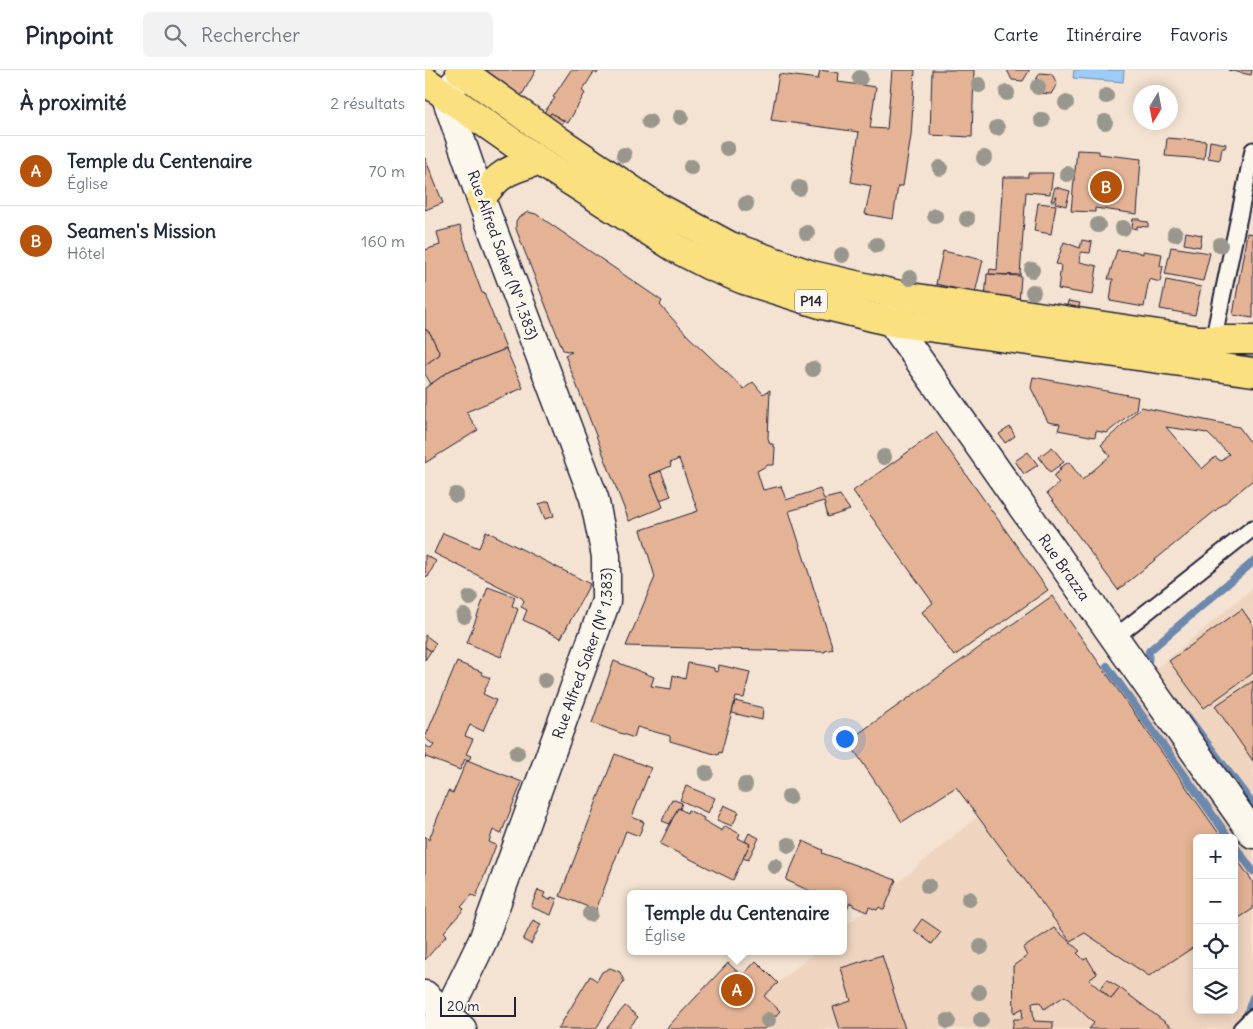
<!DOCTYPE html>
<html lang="fr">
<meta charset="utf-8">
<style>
:root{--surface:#fff;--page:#f2f2f3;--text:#1f2937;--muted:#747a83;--line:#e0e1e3;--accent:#b45309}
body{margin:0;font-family:Delius,sans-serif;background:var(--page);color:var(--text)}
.controls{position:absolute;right:15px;bottom:15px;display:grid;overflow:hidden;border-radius:8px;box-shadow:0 2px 12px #0003}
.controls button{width:45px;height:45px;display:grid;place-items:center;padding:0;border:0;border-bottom:1px solid var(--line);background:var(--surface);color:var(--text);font:25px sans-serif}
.compass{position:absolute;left:708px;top:15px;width:45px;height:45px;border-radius:50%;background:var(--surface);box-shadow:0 2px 12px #0003;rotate:190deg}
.scale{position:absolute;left:15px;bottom:12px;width:76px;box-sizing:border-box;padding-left:5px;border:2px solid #22223b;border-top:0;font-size:14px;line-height:18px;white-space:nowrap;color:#22223b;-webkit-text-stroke:4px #fbf7ec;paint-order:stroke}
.you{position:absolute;left:419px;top:668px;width:18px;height:18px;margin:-12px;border:4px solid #fff;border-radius:50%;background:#1a73e8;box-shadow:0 0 0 8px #1a73e833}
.badge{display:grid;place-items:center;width:32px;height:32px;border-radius:50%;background:var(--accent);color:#fff;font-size:16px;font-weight:700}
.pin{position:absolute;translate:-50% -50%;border:2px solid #fff;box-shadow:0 1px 5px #0006}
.popup{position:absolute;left:202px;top:820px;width:220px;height:65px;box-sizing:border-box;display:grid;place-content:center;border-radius:8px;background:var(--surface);filter:drop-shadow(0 1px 4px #0005);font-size:16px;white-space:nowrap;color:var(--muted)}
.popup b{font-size:19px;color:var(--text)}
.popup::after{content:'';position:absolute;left:50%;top:100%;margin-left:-10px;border:10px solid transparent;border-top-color:var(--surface)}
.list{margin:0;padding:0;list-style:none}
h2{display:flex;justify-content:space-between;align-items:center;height:65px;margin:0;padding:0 20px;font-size:21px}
h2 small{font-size:16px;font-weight:400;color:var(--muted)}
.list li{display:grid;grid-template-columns:32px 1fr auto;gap:15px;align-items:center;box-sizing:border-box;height:70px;padding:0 20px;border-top:1px solid var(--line)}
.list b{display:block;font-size:19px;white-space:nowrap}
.list p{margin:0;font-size:16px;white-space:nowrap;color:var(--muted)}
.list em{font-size:16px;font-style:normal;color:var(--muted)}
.icon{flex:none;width:28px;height:28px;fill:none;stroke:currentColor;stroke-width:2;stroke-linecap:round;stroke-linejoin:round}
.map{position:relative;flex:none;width:828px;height:959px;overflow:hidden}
header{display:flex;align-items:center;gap:30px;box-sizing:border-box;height:70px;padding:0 25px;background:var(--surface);border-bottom:1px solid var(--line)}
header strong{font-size:24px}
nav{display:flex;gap:28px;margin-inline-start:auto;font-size:18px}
.search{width:350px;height:45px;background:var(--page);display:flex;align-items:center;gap:12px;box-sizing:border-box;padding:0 18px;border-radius:8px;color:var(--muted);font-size:19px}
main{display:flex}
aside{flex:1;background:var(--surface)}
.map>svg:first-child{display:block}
.built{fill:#efd5c0;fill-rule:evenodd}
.water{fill:#9eccf9;stroke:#6c88ad}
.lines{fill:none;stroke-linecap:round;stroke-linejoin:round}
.stream{stroke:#6c88ad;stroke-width:8}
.building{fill:#e4b395;stroke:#22223b;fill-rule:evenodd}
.lane-casing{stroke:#22223b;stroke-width:19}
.street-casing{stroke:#22223b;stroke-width:31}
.primary-casing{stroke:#22223b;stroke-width:31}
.lane{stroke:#fbf7ec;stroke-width:15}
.street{stroke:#fbf7ec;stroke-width:28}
.primary{stroke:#fbe080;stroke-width:28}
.tree{fill:#99978d}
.labels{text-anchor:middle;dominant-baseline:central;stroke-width:5;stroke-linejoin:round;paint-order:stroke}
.shield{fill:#fbf7ec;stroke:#636270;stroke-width:1}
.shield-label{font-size:14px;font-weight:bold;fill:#22223b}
.street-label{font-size:15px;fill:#22223b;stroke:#fbf7ec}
</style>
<header>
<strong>Pinpoint</strong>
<div class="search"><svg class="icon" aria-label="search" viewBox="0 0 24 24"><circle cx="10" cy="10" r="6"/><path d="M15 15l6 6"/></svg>Rechercher</div>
<nav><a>Carte</a><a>Itinéraire</a><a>Favoris</a></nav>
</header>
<main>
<aside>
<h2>À proximité<small>2 résultats</small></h2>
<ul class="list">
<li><span class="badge">A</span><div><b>Temple du Centenaire</b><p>Église</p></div><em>70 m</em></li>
<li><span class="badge">B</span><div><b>Seamen's Mission</b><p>Hôtel</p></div><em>160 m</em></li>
</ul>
</aside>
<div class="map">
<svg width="828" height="959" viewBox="0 0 828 959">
<rect width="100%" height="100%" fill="#f4e3d2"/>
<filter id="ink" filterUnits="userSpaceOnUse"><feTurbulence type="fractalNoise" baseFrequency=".02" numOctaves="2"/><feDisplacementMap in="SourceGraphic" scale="10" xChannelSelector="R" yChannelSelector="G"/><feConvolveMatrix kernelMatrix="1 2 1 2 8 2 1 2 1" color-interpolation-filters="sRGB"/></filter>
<g filter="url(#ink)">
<!-- built -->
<path class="built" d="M828 518V959H297L391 881H418V858ZM772 768H809V940H772Z"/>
<!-- water -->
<polygon class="water" points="649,0 699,0 698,12 648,8"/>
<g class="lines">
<!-- stream -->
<g class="stream">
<polyline points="682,596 804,768"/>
<polyline points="726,599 723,595 724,581 828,492"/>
<polyline points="762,646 828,735"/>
<polyline points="809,775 828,801"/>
<polyline points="820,950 828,927"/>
</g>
</g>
<!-- building -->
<g class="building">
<polygon points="58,0 111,0 98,23 92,30 80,22 83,17"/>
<polygon points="146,0 174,0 172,4 169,2 157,21 160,23 143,53 126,43 123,48 117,45 130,28 128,27"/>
<polygon points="395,0 414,3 413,12 451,17 445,58 462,59 467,0 490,0 486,66 478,116 473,116 468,149 440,144 446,116 426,112 434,62 346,50 354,4 393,9"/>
<polygon points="507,0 549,0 547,67 505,65"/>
<polygon points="582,0 604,0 604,1 598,11 587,10"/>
<polygon points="803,0 827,0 826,5"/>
<polygon points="615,3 627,4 632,14 626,24 614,23 609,13"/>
<polygon points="126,43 139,51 132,61 123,48"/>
<polygon points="742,68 781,71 779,89 740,86"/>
<polygon points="785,71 801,74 800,78 797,78 795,90 783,88"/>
<polygon points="652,80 674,81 674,84 716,89 712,144 670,138 670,142 646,141"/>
<polygon points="0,88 18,133 0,140"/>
<polygon points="603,103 628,103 625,124 601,122 595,205 564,204 565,199 572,200 578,107 603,107"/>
<polygon points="630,117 645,121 641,136 630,133 632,126 630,126 629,131 626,131"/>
<polygon points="613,133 631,135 626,164 609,161"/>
<polygon points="103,142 111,144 237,231 235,235 263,266 319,319 328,312 338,324 345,320 343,368 345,374 348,374 348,377 350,377 349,395 343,395 332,401 338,420 356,416 361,430 395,419 399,429 415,425 425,440 403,447 399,431 364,441 408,579 400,581 400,582 201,576 230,507 216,460 273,441 254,389 245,393 246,396 225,405 238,437 204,451 140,285 147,282 138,280 91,159 91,151 93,148"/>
<polygon points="708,149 715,149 715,151 723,152 723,157 712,156 712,159 707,158"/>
<polygon points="35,156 46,193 57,223 59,223 81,279 26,300 6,314 0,304 0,295 15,284 5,263 0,259 0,180 15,175 12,162"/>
<polygon points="761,162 777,165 775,177 759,174"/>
<polygon points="822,163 828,164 828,248 808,245"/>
<polygon points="657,170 667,172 665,183 656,182 655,192 672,196 668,225 633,219 636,195 631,194 639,172 655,178"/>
<polygon points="746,177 785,183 778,211 740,204"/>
<polygon points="692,180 709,181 718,184 718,181 737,184 735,196 738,196 735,212 724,209 719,237 685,231 688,209 683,209"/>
<polygon points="518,181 558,190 550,223 511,214"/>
<polygon points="562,204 596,206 594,233 560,229"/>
<polygon points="741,210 776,217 770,245 735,239"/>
<polygon points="643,231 655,233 652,243 641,241"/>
<polygon points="0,259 5,263 15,284 0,295"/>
<polygon points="81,279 98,318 41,342 53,360 0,393 0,318 26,300"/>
<polygon points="608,307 713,327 711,339 682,363 671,361 670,367 633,360 635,354 623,352 606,318"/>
<path d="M716 337 814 357 828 376V410L693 520 622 423 634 413 628 406 636 400 634 398 644 392 657 410 685 386 676 375ZM741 357 782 363 804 384 796 391 790 387 777 399Z"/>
<polygon points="585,357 590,366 580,373 574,364"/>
<polygon points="511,362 623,520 529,586 497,542 508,533 428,421"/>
<polygon points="627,377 639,392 625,402 614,387"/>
<polygon points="603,382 613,395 599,404 590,391"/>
<polygon points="236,401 246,426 235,430 225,405"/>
<polygon points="124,431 129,446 120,449 114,434"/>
<polygon points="61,461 165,514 136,568 98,550 102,540 96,537 99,531 97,528 9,483 18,463 54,478"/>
<polygon points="0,485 11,491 3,507 0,506"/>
<polygon points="63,517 90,527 87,536 93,539 76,587 42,573"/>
<polygon points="627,526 797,768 772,768 772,875 724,906 660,863 645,871 531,717 477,752 423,671"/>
<polygon points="817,539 828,555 828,603 779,638 744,591"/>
<polygon points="0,565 11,573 6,581 0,577"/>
<polygon points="0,577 6,581 0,590"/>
<polygon points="189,591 229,607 226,616 246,619 248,605 260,609 263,593 289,598 289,601 293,602 294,595 325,602 319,628 311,627 296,683 294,682 293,685 245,671 245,666 212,657 209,668 167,653"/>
<polygon points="32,592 57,602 56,604 65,608 58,624 71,630 58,661 45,655 40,666 48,669 41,684 46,686 44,690 40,689 35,700 1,687 0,689 0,675 6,679 9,675 0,668"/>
<polygon points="828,611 828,691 790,636"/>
<polygon points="310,631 338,638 337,650 307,643"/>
<polygon points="190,684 226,698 207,747 219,752 214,766 201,761 171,840 135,826"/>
<polygon points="42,690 97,712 76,764 68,760 64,772 71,775 51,827 47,825 36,837 39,839 19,862 22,865 0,890 0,766 4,770 23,721 28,723"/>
<polygon points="261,716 290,728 283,743 255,730"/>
<polygon points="247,729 257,733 255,739 253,738 245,754 237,751"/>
<polygon points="299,735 314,742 307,756 292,750"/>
<polygon points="253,738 262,743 263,740 279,748 278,750 297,761 300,756 315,764 313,768 325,774 308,810 235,774"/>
<polygon points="324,763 334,768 323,790 318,788 325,774 320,771"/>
<polygon points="378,771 398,780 397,783 471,810 459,840 454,837 452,840 444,837 442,842 428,836 428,834 425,833 420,843 418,843 418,824 395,824 390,821 389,823 361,810"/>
<polygon points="809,785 828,812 828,839 809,851"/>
<polygon points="113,820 120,823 118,827 125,830 126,827 132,829 126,845 106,837"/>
<polygon points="497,849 516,862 507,874 489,860"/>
<polygon points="108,850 116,854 106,874 98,870"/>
<polygon points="629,858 655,881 652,883 659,890 662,888 672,904 664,910 686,929 695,918 749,959 664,959 669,953 640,926 619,939 615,932 607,933 609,951 628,952 628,959 587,959 589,949 597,949 598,938 589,943 588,896 602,886 598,878"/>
<polygon points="457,885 480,959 415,959 408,937 426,931 416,898"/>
<polygon points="331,891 353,913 339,926 355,941 339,959 241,959 303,893 317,906"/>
<polygon points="185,898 195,902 199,911 171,959 133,959 165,906 172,911 177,902"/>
<polygon points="682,910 695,918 686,929 675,919"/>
<polygon points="200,936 213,947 203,959 181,959"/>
</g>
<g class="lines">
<!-- lane casing -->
<g class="lane-casing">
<g id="lane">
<polyline points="788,271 828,80"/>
<polyline points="689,568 828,458"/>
<polyline points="816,959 828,947"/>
</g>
</g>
<!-- street casing -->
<g class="street-casing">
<g id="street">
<path id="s1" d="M470 233 467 252 828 764"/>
<polyline points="0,925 37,959"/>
<path id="s2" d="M7 959 21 946 58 870 181 531V486L169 428 56 129 21 27 29 14"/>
</g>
</g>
<!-- primary casing -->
<g class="primary-casing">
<g id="primary">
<polyline points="35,0 133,70 231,136 305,176 387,205 479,226 773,270 828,270"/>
<polyline points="0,11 114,91 252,179 285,196 319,210 398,235 467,252 828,302"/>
<path d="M56 129C73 103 85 99 114 91"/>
</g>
</g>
<!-- lane -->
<use href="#lane" class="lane"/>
<!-- street -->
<use href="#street" class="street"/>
<!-- primary -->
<use href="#primary" class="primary"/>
</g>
<!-- trees -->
<g class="tree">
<circle cx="435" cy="8" r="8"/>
<circle cx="554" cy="15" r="8"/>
<circle cx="613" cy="17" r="8"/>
<circle cx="582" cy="23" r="8"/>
<circle cx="681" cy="26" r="8"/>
<circle cx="641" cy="33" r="8"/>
<circle cx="256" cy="47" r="8"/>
<circle cx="617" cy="50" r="8"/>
<circle cx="224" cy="52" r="8"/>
<circle cx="680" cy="52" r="8"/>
<circle cx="572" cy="58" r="8"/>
<circle cx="302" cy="78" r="8"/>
<circle cx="199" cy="85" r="8"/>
<circle cx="559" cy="88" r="8"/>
<circle cx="266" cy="97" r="8"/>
<circle cx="515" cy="98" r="8"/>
<circle cx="642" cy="104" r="8"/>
<circle cx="374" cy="118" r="8"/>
<circle cx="321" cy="134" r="8"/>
<circle cx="510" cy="146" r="8"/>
<circle cx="542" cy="149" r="8"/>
<circle cx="673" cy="155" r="8"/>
<circle cx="698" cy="158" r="8"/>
<circle cx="382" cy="163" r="8"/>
<circle cx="750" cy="164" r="8"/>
<circle cx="452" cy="175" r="8"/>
<circle cx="795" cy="175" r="8"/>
<circle cx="417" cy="185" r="8"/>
<circle cx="607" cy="200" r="8"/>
<circle cx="485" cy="208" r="8"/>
<circle cx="608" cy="222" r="8"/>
<circle cx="388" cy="299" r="8"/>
<circle cx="459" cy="387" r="8"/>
<circle cx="31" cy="425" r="8"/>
<circle cx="45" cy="528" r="8"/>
<circle cx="39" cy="546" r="8"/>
<circle cx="120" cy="610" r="8"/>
<circle cx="92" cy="683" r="8"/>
<circle cx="281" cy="703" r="8"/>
<circle cx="320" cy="715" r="8"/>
<circle cx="364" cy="727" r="8"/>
<circle cx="364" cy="775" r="8"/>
<circle cx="350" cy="796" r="8"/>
<circle cx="503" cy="816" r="8"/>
<circle cx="544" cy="829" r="8"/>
<circle cx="165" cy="844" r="8"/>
<circle cx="556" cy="877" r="8"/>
<circle cx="554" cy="922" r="8"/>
<circle cx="343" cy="950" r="8"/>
<circle cx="556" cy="950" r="8"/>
<circle cx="523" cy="951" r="8"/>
</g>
</g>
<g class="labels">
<!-- shield labels -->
<rect class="shield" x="370" y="219.5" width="32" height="23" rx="4"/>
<g class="shield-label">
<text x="386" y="231">P14</text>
</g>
<!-- street labels -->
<g class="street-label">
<text transform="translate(78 185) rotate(70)">Rue Alfred Saker (N° 1.383)</text>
<text stroke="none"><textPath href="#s1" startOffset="319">Rue Brazza</textPath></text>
<text stroke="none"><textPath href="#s2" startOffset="408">Rue Alfred Saker (N° 1.383)</textPath></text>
</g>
</g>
</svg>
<div class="controls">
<button>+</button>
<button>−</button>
<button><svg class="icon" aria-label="locate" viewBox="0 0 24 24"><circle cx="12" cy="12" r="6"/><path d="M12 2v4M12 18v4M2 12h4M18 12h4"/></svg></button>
<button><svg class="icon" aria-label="layers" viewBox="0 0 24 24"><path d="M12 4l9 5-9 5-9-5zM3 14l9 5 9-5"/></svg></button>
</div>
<svg class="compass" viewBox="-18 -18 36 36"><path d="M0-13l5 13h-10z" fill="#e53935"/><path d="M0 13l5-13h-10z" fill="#747a83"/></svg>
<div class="scale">20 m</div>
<div class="you"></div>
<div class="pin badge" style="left:312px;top:920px">A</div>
<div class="popup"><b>Temple du Centenaire</b>Église</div>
<div class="pin badge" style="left:681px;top:117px">B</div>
</div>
</main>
